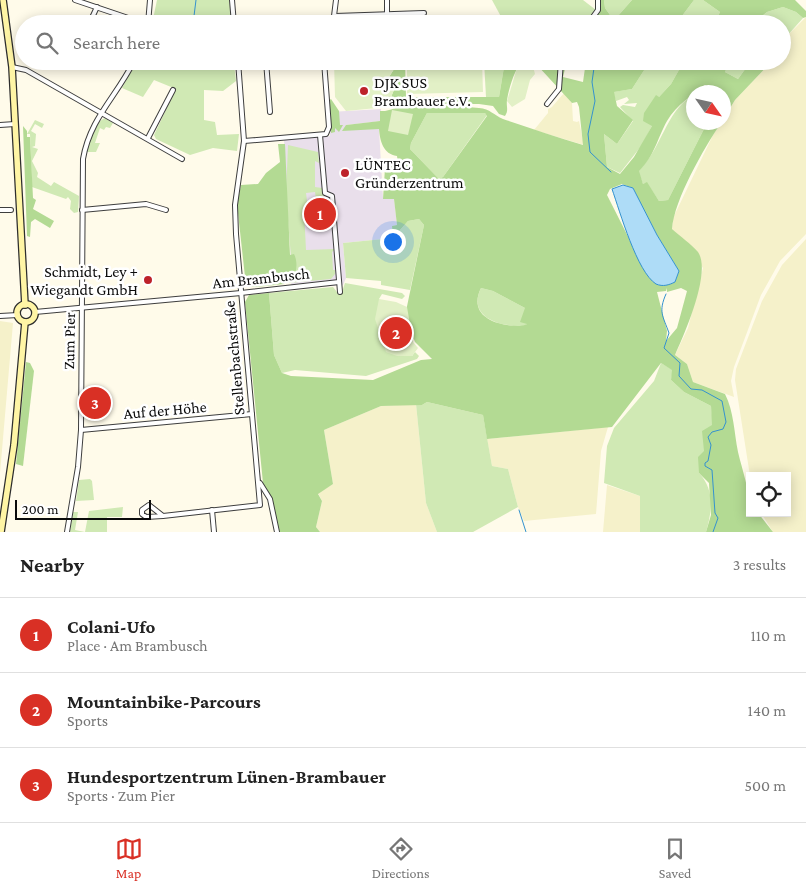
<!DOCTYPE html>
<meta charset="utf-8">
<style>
:root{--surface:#fff;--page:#f2f2f2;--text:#222;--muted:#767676;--line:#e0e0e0;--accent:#d93025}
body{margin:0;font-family:"Crimson Pro",serif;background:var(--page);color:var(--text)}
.controls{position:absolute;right:15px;bottom:15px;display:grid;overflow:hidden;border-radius:0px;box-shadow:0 2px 12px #0003}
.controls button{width:45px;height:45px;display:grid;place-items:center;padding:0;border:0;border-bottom:1px solid var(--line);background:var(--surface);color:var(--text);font:25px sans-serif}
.compass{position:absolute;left:686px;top:85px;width:45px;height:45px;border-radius:50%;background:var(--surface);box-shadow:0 2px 12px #0003;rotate:124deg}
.scale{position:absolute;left:15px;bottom:12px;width:136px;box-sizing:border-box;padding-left:5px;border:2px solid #0b0b0b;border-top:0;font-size:14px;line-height:18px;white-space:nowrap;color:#0b0b0b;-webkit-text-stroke:4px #fff;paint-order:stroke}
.you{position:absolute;left:392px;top:241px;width:18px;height:18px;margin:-12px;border:4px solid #fff;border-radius:50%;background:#1a73e8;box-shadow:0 0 0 8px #1a73e833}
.badge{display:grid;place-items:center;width:32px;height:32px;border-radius:50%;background:var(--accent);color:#fff;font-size:16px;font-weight:700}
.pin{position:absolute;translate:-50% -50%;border:2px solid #fff;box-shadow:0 1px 5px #0006}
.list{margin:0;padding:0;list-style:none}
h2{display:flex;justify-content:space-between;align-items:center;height:65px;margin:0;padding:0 20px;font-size:21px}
h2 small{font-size:16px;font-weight:400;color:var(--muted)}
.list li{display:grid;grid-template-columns:32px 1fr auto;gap:15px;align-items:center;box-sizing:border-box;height:75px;padding:0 20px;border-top:1px solid var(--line)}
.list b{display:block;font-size:19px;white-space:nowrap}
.list p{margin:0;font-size:16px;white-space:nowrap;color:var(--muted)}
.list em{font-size:16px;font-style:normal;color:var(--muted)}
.icon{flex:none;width:28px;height:28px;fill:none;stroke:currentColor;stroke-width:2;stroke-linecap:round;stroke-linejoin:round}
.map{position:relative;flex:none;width:806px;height:532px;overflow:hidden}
.search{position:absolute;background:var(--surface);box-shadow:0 2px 12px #0003;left:15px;right:15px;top:15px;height:55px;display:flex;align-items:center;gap:12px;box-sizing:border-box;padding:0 18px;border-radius:28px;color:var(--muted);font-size:19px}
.sheet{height:290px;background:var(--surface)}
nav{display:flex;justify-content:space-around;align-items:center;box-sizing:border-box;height:70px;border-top:1px solid var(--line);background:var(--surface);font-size:14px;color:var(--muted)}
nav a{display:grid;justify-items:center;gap:2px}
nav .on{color:var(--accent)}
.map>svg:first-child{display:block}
.industrial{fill:#e9dfeb}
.farmland{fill:#f5f1ca}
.green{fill:#d0e9b4}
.forest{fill:#b3da93;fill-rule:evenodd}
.pitch{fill:#e2f0c6}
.water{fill:#aedcf7;stroke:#3492cf}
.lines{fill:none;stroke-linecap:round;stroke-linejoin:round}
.stream{stroke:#3492cf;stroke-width:1}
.street-casing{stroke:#3e3e3e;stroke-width:6}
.secondary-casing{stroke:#2d2d2d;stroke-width:8}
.street{stroke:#fff;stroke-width:4}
.secondary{stroke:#fff5a5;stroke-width:5.5}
.poi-dot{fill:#bd222a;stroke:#fff;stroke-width:2}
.labels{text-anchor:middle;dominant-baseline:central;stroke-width:5;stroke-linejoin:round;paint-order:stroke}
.poi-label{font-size:16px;fill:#0b0b0b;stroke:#fff;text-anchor:start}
.street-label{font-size:16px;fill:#0b0b0b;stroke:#fff}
</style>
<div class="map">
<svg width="806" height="532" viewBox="0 0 806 532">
<rect width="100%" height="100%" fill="#fffbea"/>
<!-- industrial -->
<polygon class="industrial" points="381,109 381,121 346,125 379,129 383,198 394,198 397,225 392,226 393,238 343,243 346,278 343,285 290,290 292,280 284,140 330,136 330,112"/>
<!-- farmland -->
<g class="farmland">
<polygon points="806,17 806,234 780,261 761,295 734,367 731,381 734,397 693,382 687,364 675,355 688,328 703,268 672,229 673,218 713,135 721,123 724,122 724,118 735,100 772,61 782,61 782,51 788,45 787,36"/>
<polygon points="564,93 572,103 573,121 577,122 579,121 584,145 534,130 548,113 548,109 552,107"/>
<polygon points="806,239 806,532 773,532 761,513 787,513 787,476 750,476 735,380 736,369 762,301 782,265"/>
<polygon points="0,321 13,323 0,473"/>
<polygon points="416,404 426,503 437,532 320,532 316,527 322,501 318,493 333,484 324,430 381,406"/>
<polygon points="608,427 601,451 596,514 524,521 518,507 508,469 492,466 487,439"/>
<polygon points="607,485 640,496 640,532 603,532"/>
</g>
<!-- green -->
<g class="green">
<polygon points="157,0 229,0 233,24 152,24"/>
<polygon points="492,0 583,0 596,10 585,24 505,24"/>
<polygon points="604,0 632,0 617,17 610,15 605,8"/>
<polygon points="694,0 703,0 720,12 714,24 676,24"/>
<polygon points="783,7 796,12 803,18 787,36 782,31 782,24 752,24 767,12"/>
<polygon points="137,61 234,64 236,81 223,91 204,90 204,120 215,122 217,135 239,134 237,151 213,148 190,155 156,139 154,135 176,89 154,80 143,97 122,88"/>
<polygon points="484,61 505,61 499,97 486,97"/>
<polygon points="650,61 684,61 671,84 659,97 652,126 642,145 620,173 607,167 604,134 617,144 633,121 620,107 623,105 635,107 637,103 624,104 629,100 627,97 616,101 613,92 632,89"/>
<polygon points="730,61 751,61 738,79 725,72"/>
<path d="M693 95 694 122 707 123 668 200 659 201 647 183 643 184 638 171C663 148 664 113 693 95Z"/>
<polygon points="427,113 485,113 487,115 443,177 439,179 410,149 411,143"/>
<path d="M105 118 113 123 110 128 106 127 104 130 100 128 95 143H100L96 152H87C90 141 94 122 105 118Z"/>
<polygon points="35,120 44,124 42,128 35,124 31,131 36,134 35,146 32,147 38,149 32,161 38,173 37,177 51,186 54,182 79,196 78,212 74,213 70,209 71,201 68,197 66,199 32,187 30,134 27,134"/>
<polygon points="288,145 318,152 319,163 315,161 315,187 322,188 325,200 322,205 317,206 315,192 306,193 308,209 304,210 306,250 335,249 332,252 333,270 335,270 335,274 331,279 289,283 287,277 291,257 286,195"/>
<polygon points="419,219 424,225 410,290 381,285 381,281 346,278 343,243 393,238 408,221"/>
<polygon points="345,283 402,293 405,296 402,299 382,294 379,299 412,356 415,352 419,356 417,359 366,376 295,370 282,373 274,355 269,293 333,287 337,292 342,292"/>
<path d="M481 288 493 291 525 308 527 324C522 328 514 326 508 325 487 322 470 310 481 288Z"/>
<path d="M661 363 673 370 671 380 684 392 711 406 713 425 699 473C715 490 712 511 706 532H640V496L604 483 607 446 614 428 654 381Z"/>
<polygon points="427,402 483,415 492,466 508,469 518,507 473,532 437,532 426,503 416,404 422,405"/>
<polygon points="90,479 92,481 94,500 76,501 79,480"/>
<polygon points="123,507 122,517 107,517 107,532 70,532 73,512 78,512 75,530 85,532 89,511"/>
</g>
<!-- forest -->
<g class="forest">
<polygon points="600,0 604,0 605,8 610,15 617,17 632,0 694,0 676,24 588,24 601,9"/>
<polygon points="703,0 795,0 806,11 806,17 803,18 796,12 783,7 767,12 752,24 714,24 720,12"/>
<path d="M389 61H405L406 97H499L505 61H522C514 71 509 88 507 100 506 107 509 110 505 116L499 114 493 106 479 104H398L387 107 398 80 389 77 396 66Z"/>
<path d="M529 61H567L563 77 583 82 586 61H650L632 89 614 92 617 106 633 120 617 144 604 134 607 167 620 174 634 157 652 126 643 121 644 113 656 95 659 97 671 84 684 61H730L725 72 738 79 751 61H772L735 100 724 118V92H714L705 85C692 96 677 104 667 121 657 139 655 155 639 171L643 184 647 182 659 201 668 200 707 123H721C704 148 674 200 672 229 680 236 691 244 698 252 712 272 684 335 675 355L687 364 693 382 725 394C734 412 734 432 738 452 743 473 750 491 750 513H758L773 532H706L711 515 709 483 699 473 698 457 704 451 702 431 712 425 711 406 684 392 671 380 672 370 661 363 612 427 487 439 483 415 427 402 422 405 381 406 324 430 333 484 318 494 322 501 316 527 320 532H278L273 503 263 483 245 302 249 295 269 293 274 355 282 373 291 376 373 380 421 360 432 359 415 342 405 316 424 225 419 219 408 221 393 238 392 226 397 225 394 199H383L385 168H390V163H398L397 156C383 154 380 141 379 129L342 131 346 125 380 121V111C389 112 397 106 406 106 428 104 458 106 479 108 490 109 494 115 503 119 530 128 556 137 583 145L579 107 577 102 572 103 537 65ZM427 113H485L487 116 443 177 439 179 410 149 411 143ZM622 184 633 188 657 235 679 271 675 282 658 285 648 276 607 195 610 189ZM481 288 493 291 525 308 520 322 527 324C521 327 514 326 507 325 486 322 470 310 481 288ZM667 288V292L681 288 687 291 677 328 666 341 667 331 657 292 666 291Z"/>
<polygon points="331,99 339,111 340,125 343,125 339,132 335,128 335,132 331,133 328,101"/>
<polygon points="23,126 27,131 27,137 30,137 33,198 36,200 33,209 54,221 50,228 35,219 31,222 30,237 27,236"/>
<path d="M278 144H285L290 255 294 254C298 262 297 273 292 280L285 279 284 284 256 287 246 286 237 204 241 185 258 184 266 173 280 162Z"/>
<polygon points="26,362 30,363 34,371 23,466 16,464"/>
</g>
<!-- pitch -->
<g class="pitch">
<polygon points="334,61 389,61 396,66 389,77 398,80 387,107 346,111 335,97"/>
<polygon points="407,61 482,61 483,92 407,94"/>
<polygon points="522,61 532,63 535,74 530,80 525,99 512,107 507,101 517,68"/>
<polygon points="392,110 413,114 408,135 388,131"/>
<polygon points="379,299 396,302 407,307 413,342 418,348 412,356 397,356 386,352 375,319"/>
</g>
<!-- water -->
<path class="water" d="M623 185 633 188 657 235 679 271 675 282C669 285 663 287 656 284 637 272 620 212 612 189Z"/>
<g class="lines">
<!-- stream -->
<g class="stream">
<polyline points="193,24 196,0"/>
<polyline points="595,61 592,82 595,101 588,134 590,152 611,172"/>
<path d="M666 294C658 312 663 316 669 333L664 348 680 363 679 376 691 389 702 390 722 401 726 422 723 429 712 432 708 437 711 445 708 461 705 463V466L712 470 715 513 718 518 713 532"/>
<polyline points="519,510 526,532"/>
</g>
<!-- street casing -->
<g class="street-casing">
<g id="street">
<polyline points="75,0 146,24"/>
<polyline points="232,0 234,24"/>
<polyline points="387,15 387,0"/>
<polyline points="335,16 424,13"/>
<polyline points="89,24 97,7"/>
<polyline points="148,24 150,0"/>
<polyline points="333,24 336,0"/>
<polyline points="588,24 598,10 598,0"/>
<polyline points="266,61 270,112"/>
<polyline points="12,67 26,70 182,159"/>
<polyline points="547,104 559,89 561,61"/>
<polyline points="0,125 15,124"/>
<polyline points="320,135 325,193 332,196 340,292"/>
<polyline points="148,138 173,90"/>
<polyline points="244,141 326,134 329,127 324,61"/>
<polyline points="0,210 11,210"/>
<polyline points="82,210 146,204 166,210"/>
<polyline points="35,312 241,293 339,282"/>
<polyline points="0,316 18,315"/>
<polyline points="81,430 252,414"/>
<polyline points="260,483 270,499 277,532"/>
<polyline points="212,510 214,532"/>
<polyline points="163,516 146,517 142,514 142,510 149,505 163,516 260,505 236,234 235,205 244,141 238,61"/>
<path d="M67 532 78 467 81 430 83 159C90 118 117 96 134 61"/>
</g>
</g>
<!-- secondary casing -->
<g class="secondary-casing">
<g id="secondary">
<polyline points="3,0 12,67 25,305"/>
<circle cx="26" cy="313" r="9"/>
<polyline points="1,532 14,445 25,322"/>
</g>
</g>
<!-- street -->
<use href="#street" class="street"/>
<!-- secondary -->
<use href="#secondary" class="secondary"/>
</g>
<!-- markers -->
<g class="poi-dot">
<circle cx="364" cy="91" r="5"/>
<circle cx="345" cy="173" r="5"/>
<circle cx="148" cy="280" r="5"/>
</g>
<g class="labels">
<!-- poi labels -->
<g class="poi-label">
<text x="374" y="82">DJK SUS<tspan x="374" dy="18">Brambauer e.V.</tspan></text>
<text x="355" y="164">LÜNTEC<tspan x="355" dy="18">Gründerzentrum</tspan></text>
<text x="138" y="271" text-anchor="end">Schmidt, Ley +<tspan x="138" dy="18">Wiegandt GmbH</tspan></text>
</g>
<!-- street labels -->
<g class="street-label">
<text transform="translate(261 278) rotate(-6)">Am Brambusch</text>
<text transform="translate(69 341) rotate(-89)">Zum Pier</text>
<text transform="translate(234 358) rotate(-95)">Stellenbachstraße</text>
<text transform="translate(165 410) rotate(-5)">Auf der Höhe</text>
</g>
</g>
</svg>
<div class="controls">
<button><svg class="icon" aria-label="locate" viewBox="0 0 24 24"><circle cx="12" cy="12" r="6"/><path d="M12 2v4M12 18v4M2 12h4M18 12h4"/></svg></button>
</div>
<svg class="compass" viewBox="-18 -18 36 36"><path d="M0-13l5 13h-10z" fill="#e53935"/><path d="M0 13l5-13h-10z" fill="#767676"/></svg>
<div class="scale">200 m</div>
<div class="you"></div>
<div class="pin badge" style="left:320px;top:214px">1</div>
<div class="pin badge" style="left:396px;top:333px">2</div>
<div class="pin badge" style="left:95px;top:403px">3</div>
<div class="search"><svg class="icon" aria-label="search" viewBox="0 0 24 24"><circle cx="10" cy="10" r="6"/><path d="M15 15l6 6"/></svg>Search here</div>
</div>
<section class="sheet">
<h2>Nearby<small>3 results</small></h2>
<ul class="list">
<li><span class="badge">1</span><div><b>Colani-Ufo</b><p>Place · Am Brambusch</p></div><em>110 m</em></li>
<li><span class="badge">2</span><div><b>Mountainbike-Parcours</b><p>Sports</p></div><em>140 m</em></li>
<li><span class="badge">3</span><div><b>Hundesportzentrum Lünen-Brambauer</b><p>Sports · Zum Pier</p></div><em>500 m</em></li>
</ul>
</section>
<nav>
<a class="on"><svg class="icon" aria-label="map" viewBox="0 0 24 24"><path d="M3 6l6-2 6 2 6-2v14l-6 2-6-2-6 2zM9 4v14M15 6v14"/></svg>Map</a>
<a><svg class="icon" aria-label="directions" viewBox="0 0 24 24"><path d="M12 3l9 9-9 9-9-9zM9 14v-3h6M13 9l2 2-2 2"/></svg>Directions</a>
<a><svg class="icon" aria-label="saved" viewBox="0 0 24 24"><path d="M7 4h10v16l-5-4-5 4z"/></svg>Saved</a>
</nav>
